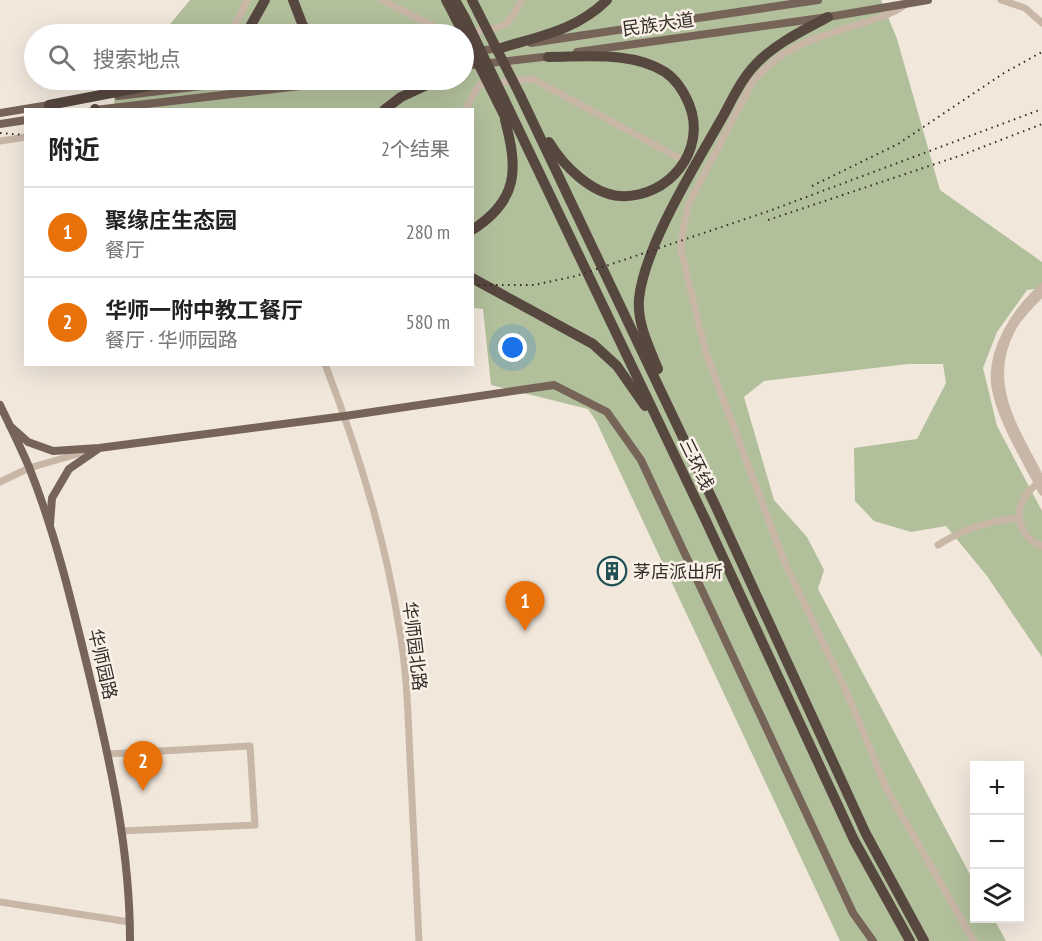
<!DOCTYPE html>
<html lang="zh">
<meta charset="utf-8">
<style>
:root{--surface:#fff;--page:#f2f2f2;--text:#222;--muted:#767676;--line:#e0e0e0;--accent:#d93025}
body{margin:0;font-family:"PT Sans Narrow","Noto Sans SC",sans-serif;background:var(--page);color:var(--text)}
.controls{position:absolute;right:18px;bottom:18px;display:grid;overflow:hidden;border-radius:0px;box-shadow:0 6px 24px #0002}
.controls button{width:54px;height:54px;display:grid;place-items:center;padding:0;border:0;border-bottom:2px solid var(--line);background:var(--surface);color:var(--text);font:30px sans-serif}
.you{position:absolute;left:513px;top:348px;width:21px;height:21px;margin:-15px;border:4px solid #fff;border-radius:50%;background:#1a73e8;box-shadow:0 0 0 9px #1a73e833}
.badge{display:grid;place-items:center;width:39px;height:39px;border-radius:50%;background:var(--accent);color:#fff;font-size:20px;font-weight:700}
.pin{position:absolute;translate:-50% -50px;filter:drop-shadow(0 2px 3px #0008)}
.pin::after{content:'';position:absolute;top:32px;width:21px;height:18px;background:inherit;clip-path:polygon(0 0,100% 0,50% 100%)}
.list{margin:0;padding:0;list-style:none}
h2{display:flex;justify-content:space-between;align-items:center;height:78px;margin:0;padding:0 24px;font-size:26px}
h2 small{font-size:20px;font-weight:400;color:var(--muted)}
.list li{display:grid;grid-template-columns:39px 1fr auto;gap:18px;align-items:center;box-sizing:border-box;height:90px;padding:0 24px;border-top:2px solid var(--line)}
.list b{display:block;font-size:22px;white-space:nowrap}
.list p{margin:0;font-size:20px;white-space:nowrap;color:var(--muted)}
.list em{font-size:20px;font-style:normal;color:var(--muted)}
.icon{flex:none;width:33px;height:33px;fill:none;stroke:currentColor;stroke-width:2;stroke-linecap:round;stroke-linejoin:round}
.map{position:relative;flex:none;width:1042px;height:941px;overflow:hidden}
.search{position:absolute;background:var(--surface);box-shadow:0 6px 24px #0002;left:24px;top:24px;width:450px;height:66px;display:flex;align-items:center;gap:15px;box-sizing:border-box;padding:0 21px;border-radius:33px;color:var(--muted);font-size:22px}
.panel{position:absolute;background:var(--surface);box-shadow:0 6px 24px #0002;left:24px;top:108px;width:450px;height:258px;border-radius:0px}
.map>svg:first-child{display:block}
.green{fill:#b2bf9b}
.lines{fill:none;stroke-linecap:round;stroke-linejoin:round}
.minor{stroke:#c8b7a7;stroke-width:7}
.major{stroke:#776459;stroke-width:8}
.highway{stroke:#56473f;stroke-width:10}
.rail{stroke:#352c28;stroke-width:2;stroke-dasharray:1.5 4.5;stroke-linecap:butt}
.highway-bridge{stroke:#56473f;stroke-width:10}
.labels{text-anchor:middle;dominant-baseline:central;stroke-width:5;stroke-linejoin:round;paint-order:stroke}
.street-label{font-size:18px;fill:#352c28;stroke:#f9f1e7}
.poi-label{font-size:18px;fill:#352c28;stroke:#f9f1e7;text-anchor:start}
</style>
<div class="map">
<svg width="1042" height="941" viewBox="0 0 1042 941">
<rect width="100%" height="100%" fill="#f1e7db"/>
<!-- green -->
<polygon class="green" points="190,0 881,0 897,39 940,190 1042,262 1042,288 1027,290 997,332 983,368 997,426 1042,511 1042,657 987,576 946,526 911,532 874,521 855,501 854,448 917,439 946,383 943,364 908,364 764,381 744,397 774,500 807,537 824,570 818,589 974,882 974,918 994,919 1006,941 840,941 596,421 588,409 491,385 483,309 473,308 472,110 114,110 115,80 464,80 464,34 162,34"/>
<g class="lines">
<!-- minor -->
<g class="minor">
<path d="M382 0 445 32C456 33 493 30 502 26 511 21 517 9 521 0"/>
<polyline points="1001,0 1025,8 1042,23"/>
<path d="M905 5C890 16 874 19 857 25 814 38 782 46 752 83L689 203 683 229 681 245 682 255 706 353 784 561 848 695 887 790 974 941"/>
<polyline points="228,34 239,18 247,0"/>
<polyline points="465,110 479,85 533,79 681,159"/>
<polyline points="0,141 26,137"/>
<path d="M1042 287C1016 310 989 351 995 387 1000 419 1027 462 1042 492"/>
<path d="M1042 293C1032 304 1019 316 1012 329 982 386 1017 430 1042 481"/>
<path d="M325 364C358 450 385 536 399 627 407 670 408 715 410 759 413 820 416 880 419 941"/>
<polyline points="0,482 29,468 88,451"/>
<path d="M1040 482C1013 499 1011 533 1042 546"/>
<path d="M938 545C963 529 988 521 1018 518"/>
<polyline points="108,754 250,746 255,825 121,831"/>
<polyline points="0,902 130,922"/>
</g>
<!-- major -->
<g class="major">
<polyline points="531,43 818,0"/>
<polyline points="577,52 828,17 928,0"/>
<polyline points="464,53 500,48"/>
<polyline points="464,66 552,56"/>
<polyline points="118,96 252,80"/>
<polyline points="95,110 351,80"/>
<polyline points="0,113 55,104"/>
<polyline points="0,124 26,120"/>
<path d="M0 405C10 426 20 446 29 467 57 537 74 612 92 686 112 771 130 852 130 941"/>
<polyline points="10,426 28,442 53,451 99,448 345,416 554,385 607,412 641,460 853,913 873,941"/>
<polyline points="50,524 52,498 69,469 98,449"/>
</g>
<!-- highway -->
<g class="highway">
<polyline points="293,0 303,26 314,34"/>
<polyline points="446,0 456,19"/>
<polyline points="455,0 465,18"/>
<polyline points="472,0 479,14"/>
<polyline points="246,34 265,0"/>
<path d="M501 48C540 36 577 30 607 0"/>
<path d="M548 57C586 57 632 51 665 72 677 80 684 92 689 104 708 150 668 199 620 196 591 194 563 165 549 142"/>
<polyline points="464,68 467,66"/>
<polyline points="520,95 716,507 866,834 924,941"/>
<polyline points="504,99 707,523 854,840 910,941"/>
<polyline points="497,101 509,125"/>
<polyline points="49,105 179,80"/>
<polyline points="95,109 95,110"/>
<polyline points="384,110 401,97 438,80"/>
<path d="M472 230C519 200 518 169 505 120"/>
<polyline points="472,278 593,344 617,366 645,406"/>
<path d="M658 369C649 347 637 323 639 299 644 247 696 164 722 118 732 100 742 78 756 64 776 43 804 30 828 17"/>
</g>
<!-- rail -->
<g class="rail">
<polyline points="0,133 26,135"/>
<polyline points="812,186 898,144 1004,73 1042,52"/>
<polyline points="768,220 962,155 1042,124"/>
<polyline points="472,285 534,285 576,276 769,211 1042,109"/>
</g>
<!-- highway-bridge -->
<g class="highway-bridge">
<polyline points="479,14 520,95"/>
<polyline points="465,18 504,99"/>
<polyline points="456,19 497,101"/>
</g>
</g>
<!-- icons -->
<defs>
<g id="building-ring" transform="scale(1.5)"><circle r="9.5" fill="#f9f1e7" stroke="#1e5055" stroke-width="1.5"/><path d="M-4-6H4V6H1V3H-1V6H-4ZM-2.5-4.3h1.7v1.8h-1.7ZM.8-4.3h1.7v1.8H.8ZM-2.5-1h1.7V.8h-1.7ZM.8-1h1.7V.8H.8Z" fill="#1e5055"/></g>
</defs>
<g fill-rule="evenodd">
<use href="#building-ring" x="612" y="571"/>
</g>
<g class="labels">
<!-- street labels -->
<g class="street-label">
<text transform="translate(658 24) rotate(-8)">民族大道</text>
<text transform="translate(697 464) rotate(64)">三环线</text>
<text transform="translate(415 646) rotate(83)">华师园北路</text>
<text transform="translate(103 664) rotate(77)">华师园路</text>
</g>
<!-- poi labels -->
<g class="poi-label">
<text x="633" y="571">茅店派出所</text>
</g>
</g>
</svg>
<div class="controls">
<button>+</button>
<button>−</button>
<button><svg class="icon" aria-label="layers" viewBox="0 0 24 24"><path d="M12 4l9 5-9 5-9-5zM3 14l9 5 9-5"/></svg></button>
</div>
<div class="you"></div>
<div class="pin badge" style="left:525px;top:631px;background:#e8710a">1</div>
<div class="pin badge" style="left:143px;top:791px;background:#e8710a">2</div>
<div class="search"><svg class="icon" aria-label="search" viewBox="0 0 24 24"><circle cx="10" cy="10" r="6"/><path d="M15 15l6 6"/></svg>搜索地点</div>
<section class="panel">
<h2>附近<small>2个结果</small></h2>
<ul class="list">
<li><span class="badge" style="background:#e8710a">1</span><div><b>聚缘庄生态园</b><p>餐厅</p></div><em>280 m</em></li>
<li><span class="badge" style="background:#e8710a">2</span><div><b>华师一附中教工餐厅</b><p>餐厅 · 华师园路</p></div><em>580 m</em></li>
</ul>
</section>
</div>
